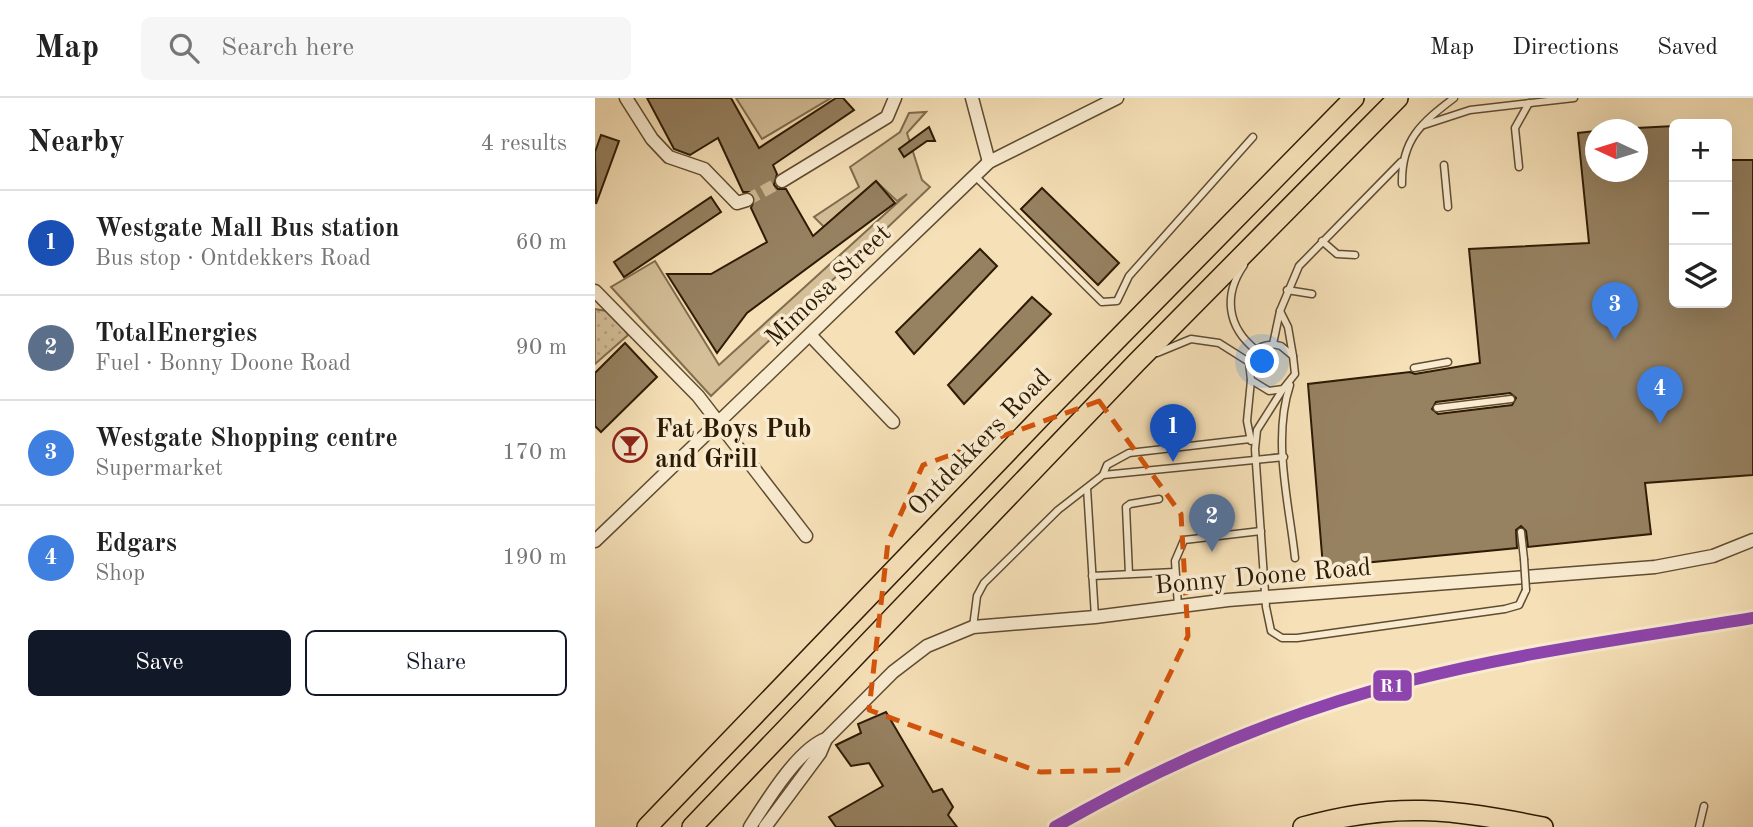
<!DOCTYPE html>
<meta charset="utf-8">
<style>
:root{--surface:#fff;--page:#f6f6f6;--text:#222;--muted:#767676;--line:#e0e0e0;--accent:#111827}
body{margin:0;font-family:"Old Standard TT",serif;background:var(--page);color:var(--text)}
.controls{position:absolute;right:21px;top:21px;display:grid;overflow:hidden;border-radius:10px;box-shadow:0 7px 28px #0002}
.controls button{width:63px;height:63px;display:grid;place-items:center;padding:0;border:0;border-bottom:2px solid var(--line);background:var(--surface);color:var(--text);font:35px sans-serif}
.compass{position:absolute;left:990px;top:21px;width:63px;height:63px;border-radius:50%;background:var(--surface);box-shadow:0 7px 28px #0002;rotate:274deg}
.you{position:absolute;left:668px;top:264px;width:24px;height:24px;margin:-18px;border:5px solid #fff;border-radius:50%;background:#1a73e8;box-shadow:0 0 0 10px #1a73e833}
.badge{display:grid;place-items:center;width:46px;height:46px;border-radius:50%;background:var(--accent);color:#fff;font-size:23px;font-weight:700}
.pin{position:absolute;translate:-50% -58px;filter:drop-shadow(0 2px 4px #0008)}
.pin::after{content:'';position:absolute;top:37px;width:24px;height:21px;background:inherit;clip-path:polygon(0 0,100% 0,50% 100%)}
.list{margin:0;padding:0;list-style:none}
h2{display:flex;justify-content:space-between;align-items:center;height:91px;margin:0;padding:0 28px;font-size:30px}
h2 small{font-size:23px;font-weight:400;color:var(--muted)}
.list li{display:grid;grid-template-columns:46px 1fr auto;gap:21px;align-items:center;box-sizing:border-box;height:105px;padding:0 28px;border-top:2px solid var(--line)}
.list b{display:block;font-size:26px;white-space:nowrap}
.list p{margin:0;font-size:23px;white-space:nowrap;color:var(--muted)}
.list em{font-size:23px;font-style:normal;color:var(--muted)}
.actions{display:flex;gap:14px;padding:21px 28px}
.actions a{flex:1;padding:16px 0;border:2px solid var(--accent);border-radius:10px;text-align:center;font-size:24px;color:var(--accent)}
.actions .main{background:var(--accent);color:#fff}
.icon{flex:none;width:38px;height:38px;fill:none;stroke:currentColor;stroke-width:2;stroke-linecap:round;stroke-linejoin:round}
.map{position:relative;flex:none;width:1158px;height:729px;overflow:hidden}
header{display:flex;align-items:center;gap:42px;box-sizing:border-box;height:98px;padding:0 35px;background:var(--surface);border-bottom:2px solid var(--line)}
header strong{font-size:33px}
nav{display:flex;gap:38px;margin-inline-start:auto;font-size:24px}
.search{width:490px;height:63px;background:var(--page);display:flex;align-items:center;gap:18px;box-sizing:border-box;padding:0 24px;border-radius:10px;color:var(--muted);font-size:26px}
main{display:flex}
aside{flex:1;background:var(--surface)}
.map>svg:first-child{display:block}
.grass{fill:url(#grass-dots);stroke:#806d4e;stroke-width:2}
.green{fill:#d4bf99;stroke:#806d4e;stroke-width:2}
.building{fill:#968161;stroke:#2d1b04;stroke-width:2;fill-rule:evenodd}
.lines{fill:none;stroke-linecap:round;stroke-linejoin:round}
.minor-tunnel{stroke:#ceb993;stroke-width:12;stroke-dasharray:12 6;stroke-linecap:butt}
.service-casing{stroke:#5f4c31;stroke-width:9}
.minor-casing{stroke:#5f4c31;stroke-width:15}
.primary-casing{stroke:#2d1b04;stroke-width:22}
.service{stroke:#f9ebd0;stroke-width:6}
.minor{stroke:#f9ebd0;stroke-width:12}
.primary{stroke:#f6e0b7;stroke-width:19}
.rail-casing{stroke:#2d1b04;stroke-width:7}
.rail{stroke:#f9ebd0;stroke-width:4.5;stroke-dasharray:13;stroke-linecap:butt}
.service-bridge-casing{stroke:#5f4c31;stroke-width:9;stroke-linecap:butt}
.service-bridge{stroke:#f9ebd0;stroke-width:6}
.rail-1-casing{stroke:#f9ebd0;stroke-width:18}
.rail-1{stroke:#8e44ad;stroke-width:12}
.marked{fill:none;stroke:#d5530b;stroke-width:5;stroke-dasharray:14 9;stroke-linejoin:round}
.labels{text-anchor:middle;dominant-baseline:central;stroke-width:7;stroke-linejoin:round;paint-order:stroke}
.street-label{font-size:26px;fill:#2d1b04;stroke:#f9ebd0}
.poi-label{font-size:26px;font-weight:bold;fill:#2d1b04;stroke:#f9ebd0;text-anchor:start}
.line-badge{stroke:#f9ebd0;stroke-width:2.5}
.badge-label{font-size:19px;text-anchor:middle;font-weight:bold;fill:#fff}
</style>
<header>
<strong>Map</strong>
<div class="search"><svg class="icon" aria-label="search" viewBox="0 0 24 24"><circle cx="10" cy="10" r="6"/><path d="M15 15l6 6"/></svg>Search here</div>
<nav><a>Map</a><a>Directions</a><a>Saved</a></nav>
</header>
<main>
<aside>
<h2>Nearby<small>4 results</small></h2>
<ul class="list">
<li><span class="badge" style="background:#1a4fb4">1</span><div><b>Westgate Mall Bus station</b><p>Bus stop · Ontdekkers Road</p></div><em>60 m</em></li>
<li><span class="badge" style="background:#5c6f8a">2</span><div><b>TotalEnergies</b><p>Fuel · Bonny Doone Road</p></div><em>90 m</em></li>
<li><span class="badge" style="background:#3f7fe0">3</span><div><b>Westgate Shopping centre</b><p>Supermarket</p></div><em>170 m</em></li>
<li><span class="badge" style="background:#3f7fe0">4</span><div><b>Edgars</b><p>Shop</p></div><em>190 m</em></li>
</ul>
<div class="actions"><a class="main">Save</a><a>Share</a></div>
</aside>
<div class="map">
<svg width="1158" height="729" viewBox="0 0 1158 729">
<defs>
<pattern id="grass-dots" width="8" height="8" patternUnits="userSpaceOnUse" patternTransform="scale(1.75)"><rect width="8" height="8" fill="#d4bf99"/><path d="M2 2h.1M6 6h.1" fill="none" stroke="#b6a482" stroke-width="1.8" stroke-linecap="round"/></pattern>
</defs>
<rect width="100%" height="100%" fill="#f6e0b7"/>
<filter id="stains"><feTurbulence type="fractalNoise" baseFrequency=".00286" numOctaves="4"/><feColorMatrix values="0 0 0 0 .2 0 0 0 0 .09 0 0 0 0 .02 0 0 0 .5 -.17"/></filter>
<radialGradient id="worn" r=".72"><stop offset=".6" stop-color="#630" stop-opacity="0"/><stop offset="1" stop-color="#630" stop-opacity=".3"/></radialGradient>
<!-- grass -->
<polygon class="grass" points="0,211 17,214 33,237 0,266"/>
<!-- green -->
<g class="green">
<polygon points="141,0 236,0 167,41"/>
<polygon points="331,14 312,35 327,82 335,89 116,298 16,189 60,163 124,267 312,96 302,103 281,83 229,129 219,119 264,89 255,69 305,34 314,15"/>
</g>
<!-- building -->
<g class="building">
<polygon points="52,0 136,0 164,50 241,0 248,0 259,12 178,67 182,76 179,87 183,91 191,91 218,138 281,83 300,105 152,215 122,255 72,176 116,176 172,144 156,110 160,100 155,94 148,94 123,40 95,57 79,51"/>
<path d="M1079 28V205H1132V62H1158V377L1050 385 1056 436 933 449 931 433 926 428 921 432 922 450 728 469 713 286 815 274 820 276 885 265 874 151 994 145 983 35 1000 33V74H1042V30ZM915 295 921 300 917 307 843 316 837 311 841 304Z"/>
<polygon points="334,29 340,43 332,43 309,59 304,51"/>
<polygon points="6,37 24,43 1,106 0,54"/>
<polygon points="447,90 524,165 503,187 426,111"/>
<polygon points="116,99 126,114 29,179 19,164"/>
<polygon points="385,151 402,168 319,256 301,234"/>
<polygon points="437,199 456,216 369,306 353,287"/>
<polygon points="30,245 62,279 6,334 0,328 0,275"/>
<polygon points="291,614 338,694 347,691 358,709 353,717 362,729 241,729 234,719 288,688 274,665 256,668 241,647 266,635 263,626"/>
</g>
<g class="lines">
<!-- minor-tunnel -->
<polyline class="minor-tunnel" points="152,102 187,83"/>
<!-- service casing -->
<g class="service-casing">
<g id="service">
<polyline points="829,27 875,12 979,0"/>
<polyline points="849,67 853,109"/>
<polyline points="924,69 920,30 934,5"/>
<polyline points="380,78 507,204 522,203 534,178 658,39"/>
<path d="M807 86C806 42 826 25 859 0"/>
<polyline points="727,143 742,156 760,157"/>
<path d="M649 167C628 197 632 229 661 252"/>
<polyline points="692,192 717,196"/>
<polyline points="685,213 693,229 698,258"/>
<polyline points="678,246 685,213 704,168 806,64"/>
<path d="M562 255 596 241 624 245 654 264 656 282 674 293 688 291 700 276 698 258 686 248C671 244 659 249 654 264"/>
<polyline points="819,270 853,264"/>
<polyline points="656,282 652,323 656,343"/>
<path d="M695 287C677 341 694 405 700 460"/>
<polyline points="688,291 662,332 660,351 671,509 676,533 687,540 702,540 910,511 924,507 931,492"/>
<polyline points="842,310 916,301"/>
<polyline points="508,377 512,367 534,355 655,341"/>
<polyline points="492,390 500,519"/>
<polyline points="926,434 929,461"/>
<polyline points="534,476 531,409 535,406 564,401"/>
<polyline points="497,478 580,474"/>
<polyline points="583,508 580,463 589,442 666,433"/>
<polyline points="378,529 382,498 389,485 463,412 508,377 689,359"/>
<polyline points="1104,729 1109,708"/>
</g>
</g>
<!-- minor casing -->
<g class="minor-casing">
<g id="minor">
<polyline points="31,0 57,41 74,59 109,71 142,105 152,102"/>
<polyline points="377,0 394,64"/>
<polyline points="187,83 292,19 300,0"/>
<polyline points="0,193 103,298 211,438"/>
<polyline points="215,237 298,324"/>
<polyline points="0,443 394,64 522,0"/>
<path d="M155 729C171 704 203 651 231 641L298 574 332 548 378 529 500 519 633 502 1060 469 1118 458 1158 442"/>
<polyline points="170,729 225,655 231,641"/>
</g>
</g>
<!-- primary casing -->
<g class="primary-casing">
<g id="primary">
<polyline points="52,729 448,317 759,0"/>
<polyline points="97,729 541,265 803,0"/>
<path d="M708 729C800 703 856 711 948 729"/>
</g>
</g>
<!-- service -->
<use href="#service" class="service"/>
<!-- minor -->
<use href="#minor" class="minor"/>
<!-- primary -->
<use href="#primary" class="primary"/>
<!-- rail casing -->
<g class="rail-casing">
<path id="rail" d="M460 729C571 665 689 615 813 583 926 554 1043 539 1158 520"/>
</g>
<!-- rail -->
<use href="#rail" class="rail"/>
<!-- service-bridge casing -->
<g class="service-bridge-casing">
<polyline id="service-bridge" points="929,461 931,492"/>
</g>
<!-- service-bridge -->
<use href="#service-bridge" class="service-bridge"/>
<!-- rail-1 casing -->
<g class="rail-1-casing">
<path id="rail-1" d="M460 729C571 665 689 615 813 583 926 554 1043 539 1158 520"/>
</g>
<!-- rail-1 -->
<use href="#rail-1" class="rail-1"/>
</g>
<!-- marked area -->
<path class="marked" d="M504 303 586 416 593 538 529 672 445 674 274 612 293 444 328 367Z"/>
<!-- icons -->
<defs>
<g id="bar-ring" transform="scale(1.75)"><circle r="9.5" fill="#f9ebd0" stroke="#8f2418" stroke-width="1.5"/><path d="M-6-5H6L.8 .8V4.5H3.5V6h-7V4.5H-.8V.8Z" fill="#8f2418"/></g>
</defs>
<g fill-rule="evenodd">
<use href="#bar-ring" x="35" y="347"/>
</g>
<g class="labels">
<!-- street labels -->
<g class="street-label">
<text transform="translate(234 188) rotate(-44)">Mimosa Street</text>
<text transform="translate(385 345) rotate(-46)">Ontdekkers Road</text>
<text transform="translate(668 479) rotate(-5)">Bonny Doone Road</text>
</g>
<!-- poi labels -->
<g class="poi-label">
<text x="60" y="332">Fat Boys Pub<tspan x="60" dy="30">and Grill</tspan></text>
</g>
</g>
<rect class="line-badge" x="777" y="571" width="41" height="33" rx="7" fill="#8e44ad"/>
<g class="badge-label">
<text x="797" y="594">R1</text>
</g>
<rect width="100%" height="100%" filter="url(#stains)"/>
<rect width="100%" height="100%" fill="url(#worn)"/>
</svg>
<div class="controls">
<button>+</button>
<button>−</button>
<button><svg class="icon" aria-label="layers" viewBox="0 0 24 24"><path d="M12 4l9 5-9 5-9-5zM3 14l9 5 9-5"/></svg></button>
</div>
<svg class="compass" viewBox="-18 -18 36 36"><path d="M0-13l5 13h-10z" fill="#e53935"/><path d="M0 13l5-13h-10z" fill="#767676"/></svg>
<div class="you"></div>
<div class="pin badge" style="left:578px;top:364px;background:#1a4fb4">1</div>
<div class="pin badge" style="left:617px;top:454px;background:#5c6f8a">2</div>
<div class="pin badge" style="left:1020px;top:242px;background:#3f7fe0">3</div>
<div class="pin badge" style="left:1065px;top:326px;background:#3f7fe0">4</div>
</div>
</main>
